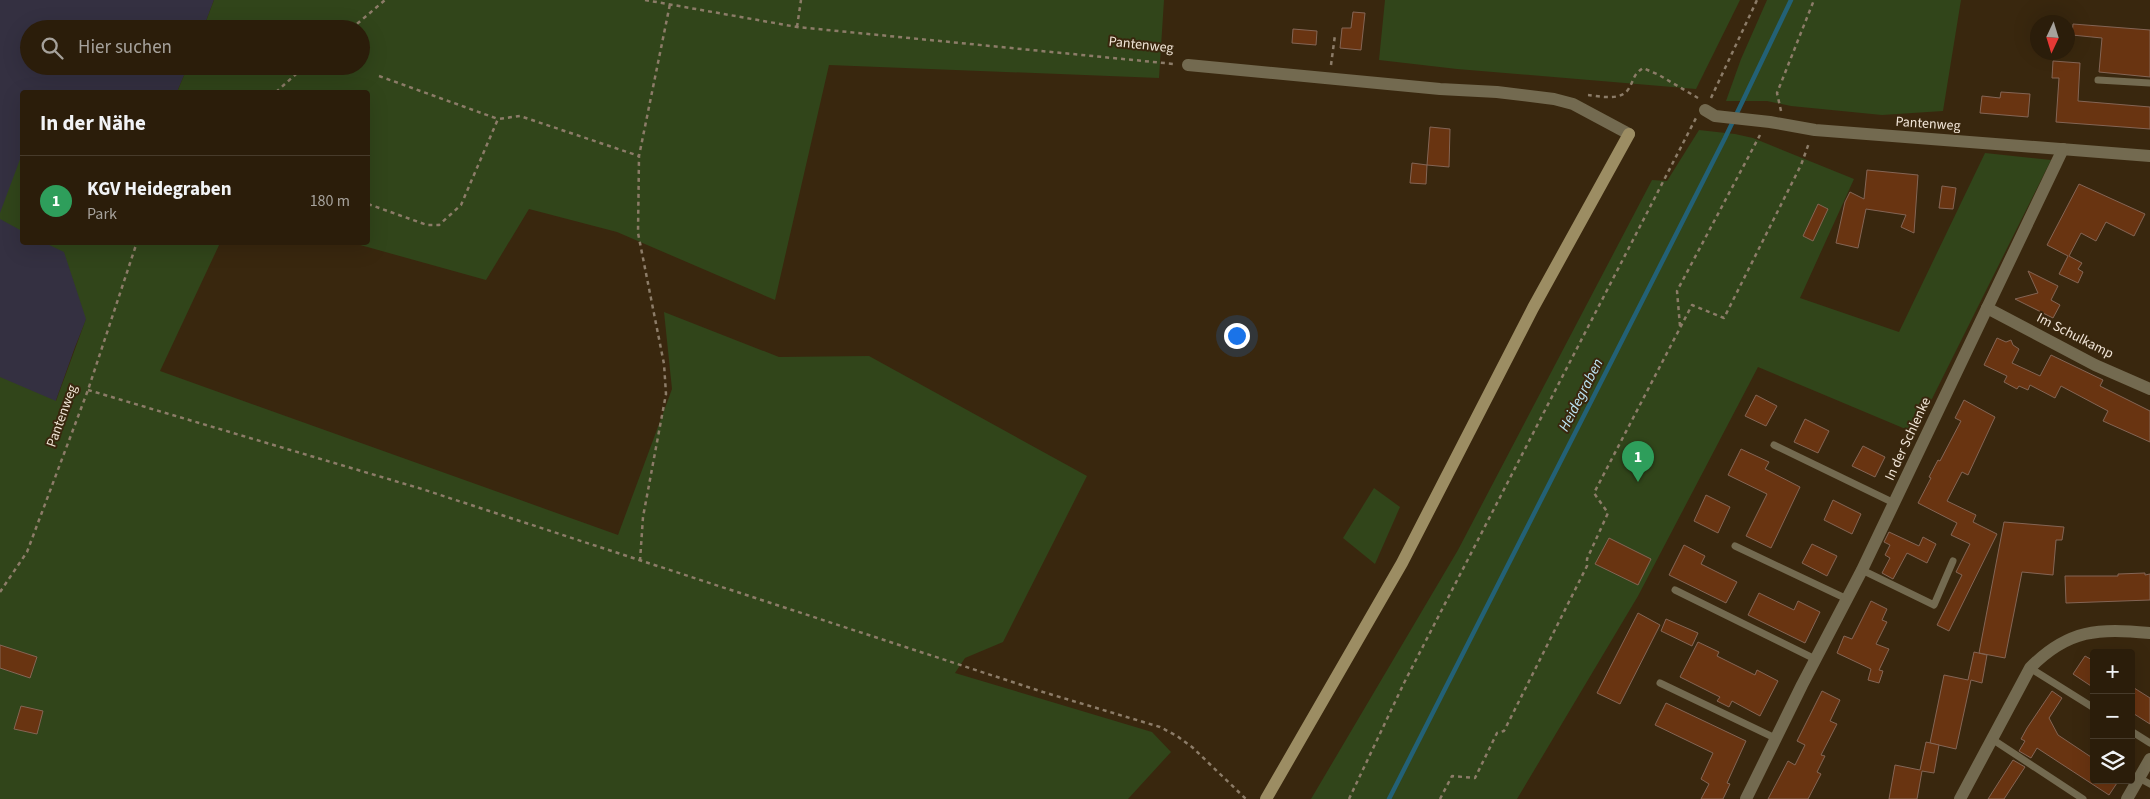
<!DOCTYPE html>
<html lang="de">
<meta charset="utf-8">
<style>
:root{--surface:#2b1d0a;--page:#332613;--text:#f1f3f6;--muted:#a6a29c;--line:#473b2b;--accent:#20c9fd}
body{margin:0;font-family:"Source Sans 3",sans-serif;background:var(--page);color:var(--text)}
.controls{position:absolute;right:15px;bottom:15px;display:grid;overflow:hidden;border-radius:5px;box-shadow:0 5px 20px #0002}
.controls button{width:45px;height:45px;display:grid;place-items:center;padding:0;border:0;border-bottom:1px solid var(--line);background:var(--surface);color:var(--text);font:25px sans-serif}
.compass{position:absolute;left:2030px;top:15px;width:45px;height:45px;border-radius:50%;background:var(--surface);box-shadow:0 5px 20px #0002;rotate:184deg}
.you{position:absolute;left:1236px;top:335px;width:18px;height:18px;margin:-12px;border:4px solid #fff;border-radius:50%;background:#1a73e8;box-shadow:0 0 0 8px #1a73e833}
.badge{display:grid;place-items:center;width:32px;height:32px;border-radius:50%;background:var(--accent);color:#fff;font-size:16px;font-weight:700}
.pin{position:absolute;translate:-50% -41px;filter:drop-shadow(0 1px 2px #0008)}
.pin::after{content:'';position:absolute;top:26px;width:18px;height:15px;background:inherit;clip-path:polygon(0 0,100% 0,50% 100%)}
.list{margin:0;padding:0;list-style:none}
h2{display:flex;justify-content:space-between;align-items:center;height:65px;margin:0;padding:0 20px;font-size:21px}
h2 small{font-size:16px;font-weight:400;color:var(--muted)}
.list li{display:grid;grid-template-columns:32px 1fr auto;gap:15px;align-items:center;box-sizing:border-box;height:90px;padding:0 20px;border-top:1px solid var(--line)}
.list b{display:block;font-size:19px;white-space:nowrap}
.list p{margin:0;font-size:16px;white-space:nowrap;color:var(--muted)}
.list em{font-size:16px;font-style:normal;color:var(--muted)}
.icon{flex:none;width:28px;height:28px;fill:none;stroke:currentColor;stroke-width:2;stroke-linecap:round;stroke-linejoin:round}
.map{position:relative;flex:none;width:2150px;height:799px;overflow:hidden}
.search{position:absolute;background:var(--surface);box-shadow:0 5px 20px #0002;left:20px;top:20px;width:350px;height:55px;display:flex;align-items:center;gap:12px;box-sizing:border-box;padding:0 18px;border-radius:28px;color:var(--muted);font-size:19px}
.panel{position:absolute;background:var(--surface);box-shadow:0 5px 20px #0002;left:20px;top:90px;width:350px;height:155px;border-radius:5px}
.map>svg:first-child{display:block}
.industrial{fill:#343041}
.green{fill:#31451a}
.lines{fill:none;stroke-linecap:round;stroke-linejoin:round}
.stream{stroke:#236176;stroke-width:4.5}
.building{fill:#693411;stroke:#846555}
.path{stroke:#8c7c68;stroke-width:2.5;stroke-dasharray:4 4;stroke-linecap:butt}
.lane{stroke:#736a50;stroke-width:7}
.street{stroke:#736a50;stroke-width:12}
.secondary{stroke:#9c8d63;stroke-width:12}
.labels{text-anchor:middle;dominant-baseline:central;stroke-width:4;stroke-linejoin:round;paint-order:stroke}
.street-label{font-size:14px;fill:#f1e5d7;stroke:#39270e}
.water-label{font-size:15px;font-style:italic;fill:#bde5f5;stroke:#39270e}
</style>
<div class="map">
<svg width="2150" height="799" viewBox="0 0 2150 799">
<rect width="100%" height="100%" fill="#39270e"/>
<!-- industrial -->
<polygon class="industrial" points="0,0 214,0 203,29 29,29 29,66 188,66 177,92 22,92 22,242 117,243 75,347 29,476 0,467"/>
<!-- green -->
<g class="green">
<polygon points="214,0 1164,0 1159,78 829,65 775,300 617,232 529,209 486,280 353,243 368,242 368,92 177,92 188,66 361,66 361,29 203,29"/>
<polygon points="1385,0 1740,0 1696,89 1457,69 1379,60"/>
<polygon points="1767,0 1961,0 1943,111 1882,115 1791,106 1767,101 1726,101 1741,59"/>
<polygon points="1699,130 1735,134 1753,138 1854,179 1800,298 1899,332 1985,153 2051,160 1915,433 1758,367 1638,596 1517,799 1311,799 1458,550 1652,180 1667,181"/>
<polygon points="22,154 22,231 0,219 0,213"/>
<polygon points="45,243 220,243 160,371 618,535 672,389 664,312 779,357 869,356 1087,476 1003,642 965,658 955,673 1152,732 1171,752 1128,799 0,799 0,377 56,401 86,319 64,252"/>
<polygon points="1374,488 1400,507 1375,564 1343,538"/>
</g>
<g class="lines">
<!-- stream -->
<polyline class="stream" points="1389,799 1725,138 1791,0"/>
</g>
<!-- building -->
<g class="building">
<polygon points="1353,12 1365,13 1361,50 1340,48 1342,28 1351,28"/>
<polygon points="2073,24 2150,30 2150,77 2099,72 2102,38 2072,35"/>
<polygon points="1293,29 1317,31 1316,45 1292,43"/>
<polygon points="2053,61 2080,63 2078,101 2150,107 2150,129 2056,122 2059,78 2052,78"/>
<polygon points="2001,92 2030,94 2028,117 1980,113 1982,96 2000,98"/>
<polygon points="1430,127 1450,129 1449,167 1427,165 1426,184 1410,183 1412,163 1427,165"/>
<polygon points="1867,170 1918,175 1914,233 1901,227 1906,215 1866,209 1858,248 1836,243 1845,202 1850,192 1864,199"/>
<polygon points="2079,184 2145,214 2134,236 2106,222 2096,241 2081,233 2069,256 2082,263 2078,269 2083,272 2078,283 2059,274 2068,256 2047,245"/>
<polygon points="1942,186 1956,188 1953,209 1939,208"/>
<polygon points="1818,204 1828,209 1813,241 1803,236"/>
<polygon points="2028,271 2058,286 2051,300 2060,305 2053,318 2015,299 2038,293"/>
<polygon points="1997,338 2006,342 2011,340 2013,345 2019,349 2012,363 2040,376 2051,355 2103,380 2100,386 2150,411 2150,442 2103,421 2108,411 2061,386 2055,398 2030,385 2028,390 2019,386 2017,389 2004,382 2007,376 1984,365"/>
<polygon points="1756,395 1777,406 1766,426 1745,416"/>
<polygon points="1964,400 1995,417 1968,475 1962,472 1947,501 1976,515 1973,522 1997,534 1949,631 1937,625 1962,575 1956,572 1970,544 1951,535 1957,523 1918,503 1931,478 1929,477 1938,460 1940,461 1961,421 1955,418"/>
<polygon points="1805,419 1829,431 1818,453 1794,442"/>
<polygon points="1863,446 1885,457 1875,477 1852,466"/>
<polygon points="1741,449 1769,462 1765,469 1800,487 1771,548 1746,536 1767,494 1728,475"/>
<polygon points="1706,495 1730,507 1718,533 1694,521"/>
<polygon points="1833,500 1861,514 1852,534 1824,520"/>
<polygon points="2004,522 2064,527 2062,540 2056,540 2053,575 2022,572 2005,658 1979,653"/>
<polygon points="1889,532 1919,546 1923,537 1936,544 1927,563 1907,553 1893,579 1882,573 1890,558 1885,555 1890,545 1884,542"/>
<polygon points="1609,538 1651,559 1638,585 1595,564"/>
<polygon points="1812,544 1837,556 1827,576 1802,563"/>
<polygon points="1684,545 1705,556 1701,564 1737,582 1726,603 1669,575"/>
<polygon points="2145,573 2145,575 2150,574 2150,600 2066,603 2065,576 2118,576 2118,574"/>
<polygon points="1759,593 1794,610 1798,601 1820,612 1805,643 1748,615"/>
<polygon points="1871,601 1887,609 1882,620 1887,622 1876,644 1889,649 1879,670 1883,671 1879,683 1868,680 1871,669 1837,653 1844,636 1852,639"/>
<polygon points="1638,613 1660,625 1620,704 1597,693"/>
<polygon points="1666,619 1698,633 1692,646 1661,631"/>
<polygon points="1698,642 1719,652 1717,656 1755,675 1757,670 1778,681 1760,716 1732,701 1729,707 1717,701 1720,697 1680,677"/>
<polygon points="0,645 37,657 30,678 0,668"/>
<polygon points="1974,652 1987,655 1982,683 1971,680 1956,749 1930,743 1944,675 1968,680"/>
<polygon points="2085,656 2094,661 2094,688 2073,674"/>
<polygon points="2131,686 2150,698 2150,724 2131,712"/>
<polygon points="1822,691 1840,700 1830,721 1837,724 1821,755 1825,756 1817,772 1821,774 1808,799 1768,799 1788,761 1795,765 1805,745 1797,741"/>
<polygon points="2052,691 2062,698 2049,718 2058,735 2094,759 2094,780 2119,780 2109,795 2037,748 2031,758 2019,751 2025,741 2021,739 2027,728"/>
<polygon points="1666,703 1746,741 1727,783 1730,784 1723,799 1701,799 1709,784 1701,779 1713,753 1655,725"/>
<polygon points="21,706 43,711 37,734 14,729"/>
<polygon points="1926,742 1939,745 1934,773 1922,771 1917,799 1889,799 1895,765 1920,770"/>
<polygon points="2013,760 2025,767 2004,799 1988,799"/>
</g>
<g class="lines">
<!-- path -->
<g class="path">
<polyline points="645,0 797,27 1174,64"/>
<polyline points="797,27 801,0"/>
<polyline points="351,29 385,0"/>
<polyline points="1331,65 1335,35"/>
<polyline points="379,76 498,119"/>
<polyline points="276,92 305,66"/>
<path d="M1588 95C1599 96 1618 101 1627 91 1634 82 1632 75 1643 68L1659 75 1698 98"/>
<polyline points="1711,98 1757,0"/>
<polyline points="1781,111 1777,93 1814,0"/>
<polyline points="368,204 427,225 439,225 461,205 498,119 520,116 639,156"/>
<polyline points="1680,326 1677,291 1760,135"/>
<polyline points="88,390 422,489 1043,692 1160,727 1177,736 1192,747 1246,799"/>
<polyline points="640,561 643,517 666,394 664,364 638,233 639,156 670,4"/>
<polyline points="0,592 27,552 88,390 137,242"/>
<polyline points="1349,799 1404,683 1696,118"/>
<polyline points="1440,799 1452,776 1475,778 1497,733 1504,731 1587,566 1587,559 1608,513 1594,493 1692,305 1724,318 1801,165 1809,143"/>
</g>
<!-- lane -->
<g class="lane">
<polyline points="2098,80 2150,83"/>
<polyline points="1774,445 1894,503"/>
<polyline points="1735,546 1847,599"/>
<polyline points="1862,570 1934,605 1953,561"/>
<polyline points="1675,590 1815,659"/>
<polyline points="2030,668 2094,708"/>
<polyline points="1660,683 1775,738"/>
<polyline points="2131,731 2150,743"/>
<polyline points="1992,739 2083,799"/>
<polyline points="2139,778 2150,784"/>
</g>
<!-- street -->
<g class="street">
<polyline points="1188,65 1440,89 1497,92 1554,99 1573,104 1629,134"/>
<polyline points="1705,110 1715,116 1770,122 1815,130 2150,156"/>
<polyline points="1987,308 2095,365 2150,389"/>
<polyline points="1746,799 1802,685 1862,570 2063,149"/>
<path d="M1960 799 2030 668C2068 629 2099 628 2150 633"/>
<polyline points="2127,799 2150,759"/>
</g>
<!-- secondary -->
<polyline class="secondary" points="1266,799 1402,563 1533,308 1629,134"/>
</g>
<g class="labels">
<!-- street labels -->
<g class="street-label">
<text transform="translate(1141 45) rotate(6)">Pantenweg</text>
<text transform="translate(1928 124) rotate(4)">Pantenweg</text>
<text transform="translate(2075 336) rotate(27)">Im Schulkamp</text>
<text transform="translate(62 416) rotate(-70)">Pantenweg</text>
<text transform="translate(1908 439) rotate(-65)">In der Schlenke</text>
</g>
<!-- water labels -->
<g class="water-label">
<text transform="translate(1581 395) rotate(-63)">Heidegraben</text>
</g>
</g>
</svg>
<div class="controls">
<button>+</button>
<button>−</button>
<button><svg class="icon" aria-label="layers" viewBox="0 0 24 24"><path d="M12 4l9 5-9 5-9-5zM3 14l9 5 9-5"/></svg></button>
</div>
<svg class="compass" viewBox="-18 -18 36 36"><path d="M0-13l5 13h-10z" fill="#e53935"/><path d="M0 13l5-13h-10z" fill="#a6a29c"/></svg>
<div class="you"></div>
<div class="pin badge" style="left:1638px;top:482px;background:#2e9e5b">1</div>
<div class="search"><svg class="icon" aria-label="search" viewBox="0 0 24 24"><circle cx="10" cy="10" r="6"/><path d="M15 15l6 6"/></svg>Hier suchen</div>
<section class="panel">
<h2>In der Nähe<small></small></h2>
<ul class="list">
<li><span class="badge" style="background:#2e9e5b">1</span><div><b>KGV Heidegraben</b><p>Park</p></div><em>180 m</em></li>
</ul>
</section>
</div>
